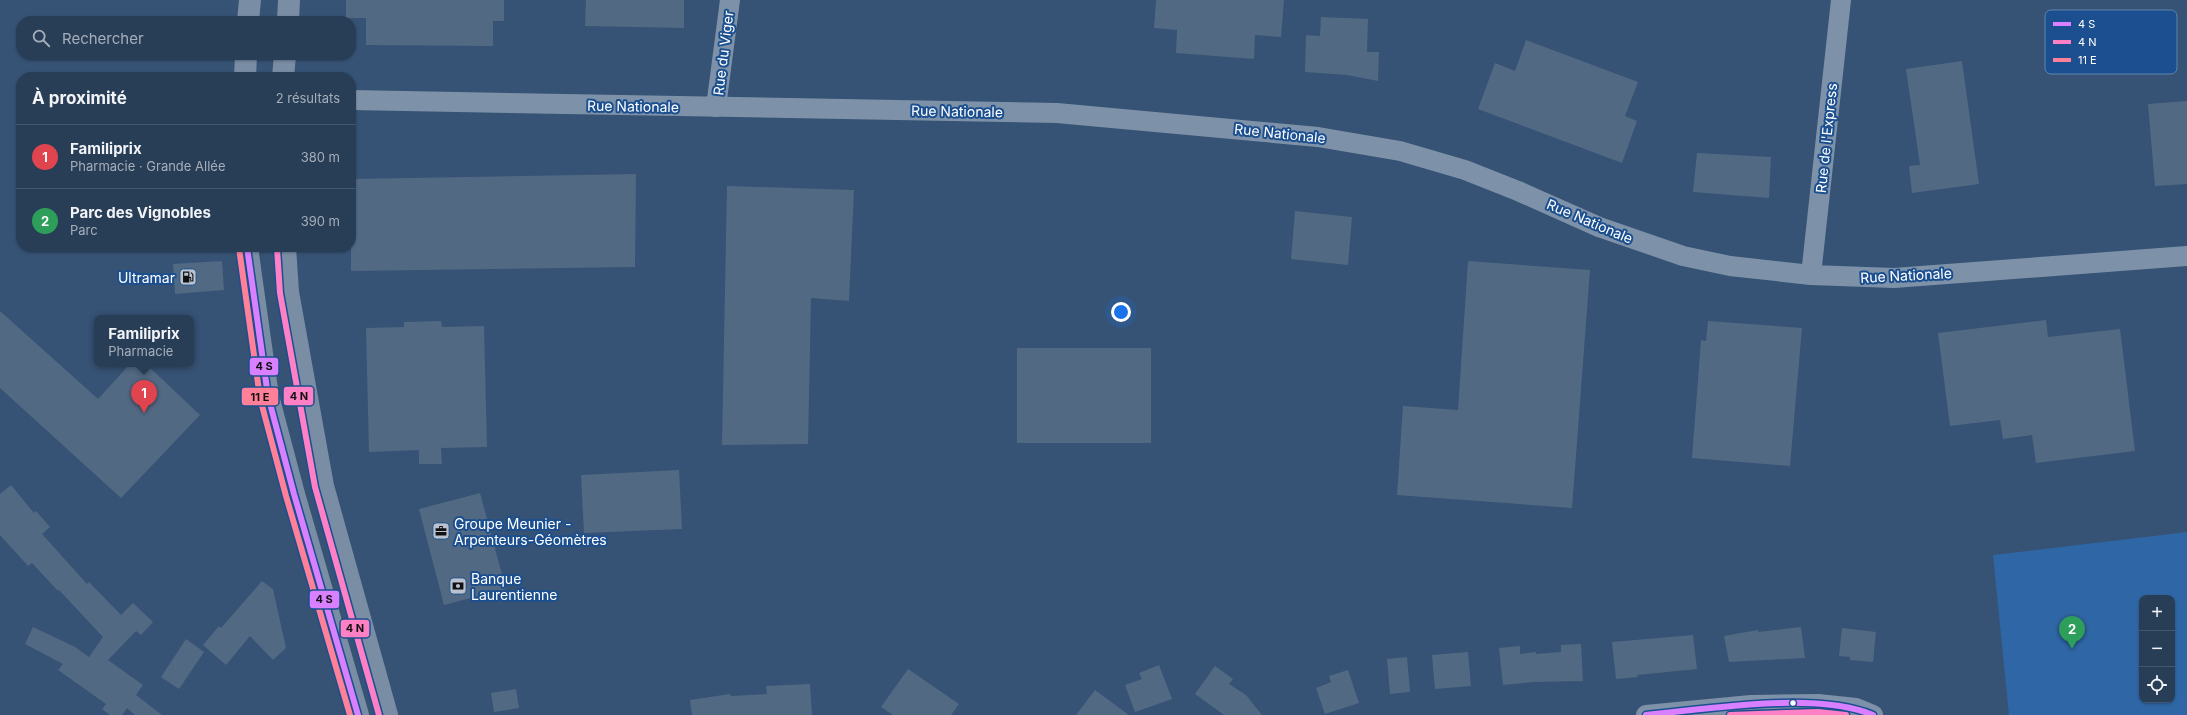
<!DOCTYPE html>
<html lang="fr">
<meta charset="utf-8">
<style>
:root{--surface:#283e57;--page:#30455d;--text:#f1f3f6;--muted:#a5aeba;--line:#44576d;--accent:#ea580c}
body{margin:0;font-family:Inter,sans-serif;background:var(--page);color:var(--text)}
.controls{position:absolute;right:12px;bottom:12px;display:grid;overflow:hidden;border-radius:8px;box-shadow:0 1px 3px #0004}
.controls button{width:36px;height:36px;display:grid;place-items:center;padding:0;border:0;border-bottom:1px solid var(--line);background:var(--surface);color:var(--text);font:20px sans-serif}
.you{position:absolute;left:1121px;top:312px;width:14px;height:14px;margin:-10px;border:3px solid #fff;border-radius:50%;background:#1a73e8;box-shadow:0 0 0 6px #1a73e833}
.badge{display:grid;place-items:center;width:26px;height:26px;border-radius:50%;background:var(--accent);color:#fff;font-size:13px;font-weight:700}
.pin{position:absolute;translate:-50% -33px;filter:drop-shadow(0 1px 2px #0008)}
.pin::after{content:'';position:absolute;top:21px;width:14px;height:12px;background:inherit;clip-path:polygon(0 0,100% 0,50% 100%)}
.popup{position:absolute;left:94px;top:315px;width:100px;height:52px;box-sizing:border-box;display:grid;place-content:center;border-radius:8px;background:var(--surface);filter:drop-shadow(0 1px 3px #0005);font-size:13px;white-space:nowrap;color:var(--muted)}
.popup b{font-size:15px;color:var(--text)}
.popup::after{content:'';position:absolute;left:50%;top:100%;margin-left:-8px;border:8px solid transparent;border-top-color:var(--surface)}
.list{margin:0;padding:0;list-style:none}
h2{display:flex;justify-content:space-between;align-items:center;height:52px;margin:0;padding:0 16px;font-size:17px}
h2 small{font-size:13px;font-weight:400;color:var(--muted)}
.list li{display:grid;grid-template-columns:26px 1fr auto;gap:12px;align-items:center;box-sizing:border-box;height:64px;padding:0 16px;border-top:1px solid var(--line)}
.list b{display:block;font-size:15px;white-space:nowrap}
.list p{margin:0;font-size:13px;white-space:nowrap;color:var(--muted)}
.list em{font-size:13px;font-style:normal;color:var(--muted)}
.icon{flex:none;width:22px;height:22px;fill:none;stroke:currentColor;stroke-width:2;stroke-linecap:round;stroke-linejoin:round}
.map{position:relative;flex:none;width:2187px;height:715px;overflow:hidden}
.search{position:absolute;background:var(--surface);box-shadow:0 1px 3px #0004;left:16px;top:16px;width:340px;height:44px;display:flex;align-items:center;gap:10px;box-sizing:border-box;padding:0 14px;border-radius:16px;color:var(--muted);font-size:15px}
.panel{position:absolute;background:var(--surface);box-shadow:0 1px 3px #0004;left:16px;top:72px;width:340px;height:180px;border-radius:16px}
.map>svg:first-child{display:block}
.green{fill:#2f66a5;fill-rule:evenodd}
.building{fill:#526984}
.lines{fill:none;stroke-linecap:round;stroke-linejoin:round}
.street{stroke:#7d92a8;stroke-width:20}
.secondary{stroke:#798da4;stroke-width:22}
.bus-1-casing{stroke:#1b4f8f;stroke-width:9}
.bus-2-casing{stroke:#1b4f8f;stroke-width:9}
.bus-3-casing{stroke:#1b4f8f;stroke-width:9}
.bus-1{stroke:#d880ff;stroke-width:6}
.bus-2{stroke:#ff80c5;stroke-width:6}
.bus-3{stroke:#ff8098;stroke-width:6}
.bus-dot{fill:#fff;stroke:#1b4f8f;stroke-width:1.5}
.labels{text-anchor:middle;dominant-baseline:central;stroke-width:4;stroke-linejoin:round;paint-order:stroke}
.street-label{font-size:14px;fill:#fff;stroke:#1b4f8f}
.poi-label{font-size:14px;fill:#fff;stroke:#1b4f8f;text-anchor:start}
.key{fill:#1b4f8f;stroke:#5f84b1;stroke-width:1}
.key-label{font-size:11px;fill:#fff}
.line-badge{stroke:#1b4f8f;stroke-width:1.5}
.pale-badge-label{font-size:11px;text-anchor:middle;font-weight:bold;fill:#111}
</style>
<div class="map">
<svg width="2187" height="715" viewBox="0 0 2187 715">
<rect width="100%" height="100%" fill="#365274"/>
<!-- green -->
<path class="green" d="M2187 532V715H2009L1993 555ZM2142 598H2172V700H2142Z"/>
<!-- building -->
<g class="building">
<polygon points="346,0 504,0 504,21 493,21 493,46 366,45 366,18 346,18"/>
<polygon points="586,0 684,0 684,28 585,26"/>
<polygon points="1156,0 1284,0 1281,37 1255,35 1254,59 1176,53 1177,30 1154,28"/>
<polygon points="1321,17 1368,19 1367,52 1379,52 1378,81 1347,75 1305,72 1306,35 1320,36"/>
<polygon points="1526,40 1638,82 1625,116 1637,121 1622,163 1478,109 1495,63 1515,71"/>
<polygon points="1962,61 1979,184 1912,193 1909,166 1920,165 1906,69"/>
<polygon points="2187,101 2187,184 2155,186 2148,104"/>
<polygon points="1697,153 1771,157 1769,198 1693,192"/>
<polygon points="636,174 635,267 351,271 351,179"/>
<polygon points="727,186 854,190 849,301 811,298 808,444 722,445"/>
<polygon points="1295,211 1352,217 1348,265 1291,259"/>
<polygon points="222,261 224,290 175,294 173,264"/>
<polygon points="1468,261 1590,270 1572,508 1397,495 1403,406 1458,410"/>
<polygon points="0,311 98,399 130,364 146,364 200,415 121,498 0,388"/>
<polygon points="2046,320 2048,337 2120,329 2135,451 2036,463 2032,435 2003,439 2000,420 1950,426 1938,333"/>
<polygon points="441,321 442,327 484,326 487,447 441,448 442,464 419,464 419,450 369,452 366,328 404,327 404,322"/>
<polygon points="1708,321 1802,328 1790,466 1692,458 1701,340 1706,341"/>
<rect x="1017" y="348" width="134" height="95"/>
<polygon points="679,470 682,529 584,533 581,475"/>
<polygon points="11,485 34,513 36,511 50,527 42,534 87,584 89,582 121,615 133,603 153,622 141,635 136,631 108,660 143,685 136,695 162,715 135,715 127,708 122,715 110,715 102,709 106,704 58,670 63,664 25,644 33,627 75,647 89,657 103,637 59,590 58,591 32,563 28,566 0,535 0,494"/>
<polygon points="480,493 506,589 444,605 419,509"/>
<polygon points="262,581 273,589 286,648 273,660 250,636 226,665 203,645 219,626 221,628"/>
<polygon points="1801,627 1805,658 1729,662 1724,636 1758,630 1758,632"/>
<polygon points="1842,628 1876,632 1873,662 1850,660 1850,657 1839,656"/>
<polygon points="1693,635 1697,669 1637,675 1638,677 1616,679 1612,642"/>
<polygon points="186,639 204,652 179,689 161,677"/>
<polygon points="1581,644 1583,681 1534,682 1503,685 1499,648 1520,646 1520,654 1536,652 1536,654 1561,652 1561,645"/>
<polygon points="1468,652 1471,686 1435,689 1432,655"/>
<polygon points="1407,657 1410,692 1390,694 1387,659"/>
<polygon points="1159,665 1172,699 1135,712 1125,685 1142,679 1139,673"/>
<polygon points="1215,666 1233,679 1229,684 1246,695 1262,715 1224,715 1195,694"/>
<polygon points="908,669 959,704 951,715 893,715 881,707"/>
<polygon points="1348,670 1359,703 1325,714 1316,688 1331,682 1329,676"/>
<polygon points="810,684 812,715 692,715 690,700 730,694 731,696 767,694 766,686"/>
<polygon points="516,689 519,708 494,712 491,693"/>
<polygon points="1095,690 1129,715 1076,715"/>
</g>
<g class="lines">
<!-- street -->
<g class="street">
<polyline points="351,100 1057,113 1318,137 1400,151 1465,170 1518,191 1599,227 1683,256 1730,266 1811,275 1894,278 2187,256"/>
<polyline points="716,107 730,0"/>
<polyline points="1811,275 1841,0"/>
<polyline points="1646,715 1751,705 1818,704 1856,708 1873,715"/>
</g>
<!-- secondary -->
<g class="secondary">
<polyline points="248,21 250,0"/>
<polyline points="288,21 289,0"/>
<polyline points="245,77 246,55"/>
<polyline points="283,77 285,55"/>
<polyline points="247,247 268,396 294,494 358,715"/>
<polyline points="285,247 288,292 323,486 387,715"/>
</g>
<!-- bus-1 casing -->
<g class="bus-1-casing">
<g id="bus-1">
<polyline points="247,247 268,396 294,494 358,715"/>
<path d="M1646 715C1709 709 1815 691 1873 715"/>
</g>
</g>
<!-- bus-2 casing -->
<g class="bus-2-casing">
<g id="bus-2">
<polyline points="277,248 280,293 315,487 379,715"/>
<polyline points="1730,715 1818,712 1846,715"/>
</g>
</g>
<!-- bus-3 casing -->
<g class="bus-3-casing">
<polyline id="bus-3" points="239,248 260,398 286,496 350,715"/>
</g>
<!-- bus-1 -->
<use href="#bus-1" class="bus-1"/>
<!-- bus-2 -->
<use href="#bus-2" class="bus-2"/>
<!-- bus-3 -->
<use href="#bus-3" class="bus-3"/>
</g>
<!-- icons -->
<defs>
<g id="fuel-square" transform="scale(0.9)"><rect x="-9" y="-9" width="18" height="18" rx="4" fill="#b9c2ce" stroke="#1b4f8f"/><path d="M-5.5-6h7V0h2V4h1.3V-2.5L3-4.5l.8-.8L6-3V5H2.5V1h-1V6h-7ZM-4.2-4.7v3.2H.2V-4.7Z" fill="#111"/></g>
<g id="office-square" transform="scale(0.9)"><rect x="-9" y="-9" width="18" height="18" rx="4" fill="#b9c2ce" stroke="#1b4f8f"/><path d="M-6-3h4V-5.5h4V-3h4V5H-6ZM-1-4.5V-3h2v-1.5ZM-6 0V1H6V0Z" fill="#111"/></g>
<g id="bank-square" transform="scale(0.9)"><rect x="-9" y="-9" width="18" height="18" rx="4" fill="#b9c2ce" stroke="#1b4f8f"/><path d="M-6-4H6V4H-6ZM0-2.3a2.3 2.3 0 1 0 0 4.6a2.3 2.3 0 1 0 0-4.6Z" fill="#111"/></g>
</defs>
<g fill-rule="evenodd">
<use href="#fuel-square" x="188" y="277"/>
<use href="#office-square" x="441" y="531"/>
<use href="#bank-square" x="458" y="586"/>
</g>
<!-- markers -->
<circle class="bus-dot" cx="1793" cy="703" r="3.5"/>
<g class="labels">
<!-- street labels -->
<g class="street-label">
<text transform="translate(723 53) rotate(-83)">Rue du Viger</text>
<text transform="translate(633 106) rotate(1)">Rue Nationale</text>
<text transform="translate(957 111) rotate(1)">Rue Nationale</text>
<text transform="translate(1280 133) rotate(6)">Rue Nationale</text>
<text transform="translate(1826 138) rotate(-84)">Rue de l'Express</text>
<text transform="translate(1590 221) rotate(23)">Rue Nationale</text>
<text transform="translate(1906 275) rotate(-3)">Rue Nationale</text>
</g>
<!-- poi labels -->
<g class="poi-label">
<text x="175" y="277" text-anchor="end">Ultramar</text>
<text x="454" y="523">Groupe Meunier -<tspan x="454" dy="16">Arpenteurs-Géomètres</tspan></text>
<text x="471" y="578">Banque<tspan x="471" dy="16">Laurentienne</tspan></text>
</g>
</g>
<!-- legend -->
<rect x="2045" y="10" width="132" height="64" rx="6" class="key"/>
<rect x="2053" y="22" width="18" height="4" fill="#d880ff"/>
<rect x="2053" y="40" width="18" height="4" fill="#ff80c5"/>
<rect x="2053" y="58" width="18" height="4" fill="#ff8098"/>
<g class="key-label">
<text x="2078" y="28">4 S</text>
<text x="2078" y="46">4 N</text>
<text x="2078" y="64">11 E</text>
</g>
<g class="line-badge">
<rect x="249" y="357" width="30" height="19" rx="4" fill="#d880ff"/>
<rect x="283" y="386" width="31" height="20" rx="4" fill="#ff80c5"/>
<rect x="241" y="387" width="38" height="19" rx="4" fill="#ff8098"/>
<rect x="309" y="590" width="31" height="19" rx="4" fill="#d880ff"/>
<rect x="340" y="619" width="30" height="19" rx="4" fill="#ff80c5"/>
</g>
<g class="pale-badge-label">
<text x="264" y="370">4 S</text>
<text x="299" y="400">4 N</text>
<text x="260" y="401">11 E</text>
<text x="324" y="603">4 S</text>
<text x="355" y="632">4 N</text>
</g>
</svg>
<div class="controls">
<button>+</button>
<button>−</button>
<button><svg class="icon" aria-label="locate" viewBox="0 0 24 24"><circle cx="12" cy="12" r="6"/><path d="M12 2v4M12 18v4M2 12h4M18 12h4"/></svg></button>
</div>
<div class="you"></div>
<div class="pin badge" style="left:144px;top:413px;background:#e0444e">1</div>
<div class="popup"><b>Familiprix</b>Pharmacie</div>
<div class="pin badge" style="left:2072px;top:649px;background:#2e9e5b">2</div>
<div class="search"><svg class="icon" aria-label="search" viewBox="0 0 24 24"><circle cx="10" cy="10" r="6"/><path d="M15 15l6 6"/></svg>Rechercher</div>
<section class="panel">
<h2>À proximité<small>2 résultats</small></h2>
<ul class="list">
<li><span class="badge" style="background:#e0444e">1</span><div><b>Familiprix</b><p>Pharmacie · Grande Allée</p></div><em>380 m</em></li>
<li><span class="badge" style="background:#2e9e5b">2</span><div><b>Parc des Vignobles</b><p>Parc</p></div><em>390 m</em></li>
</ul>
</section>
</div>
